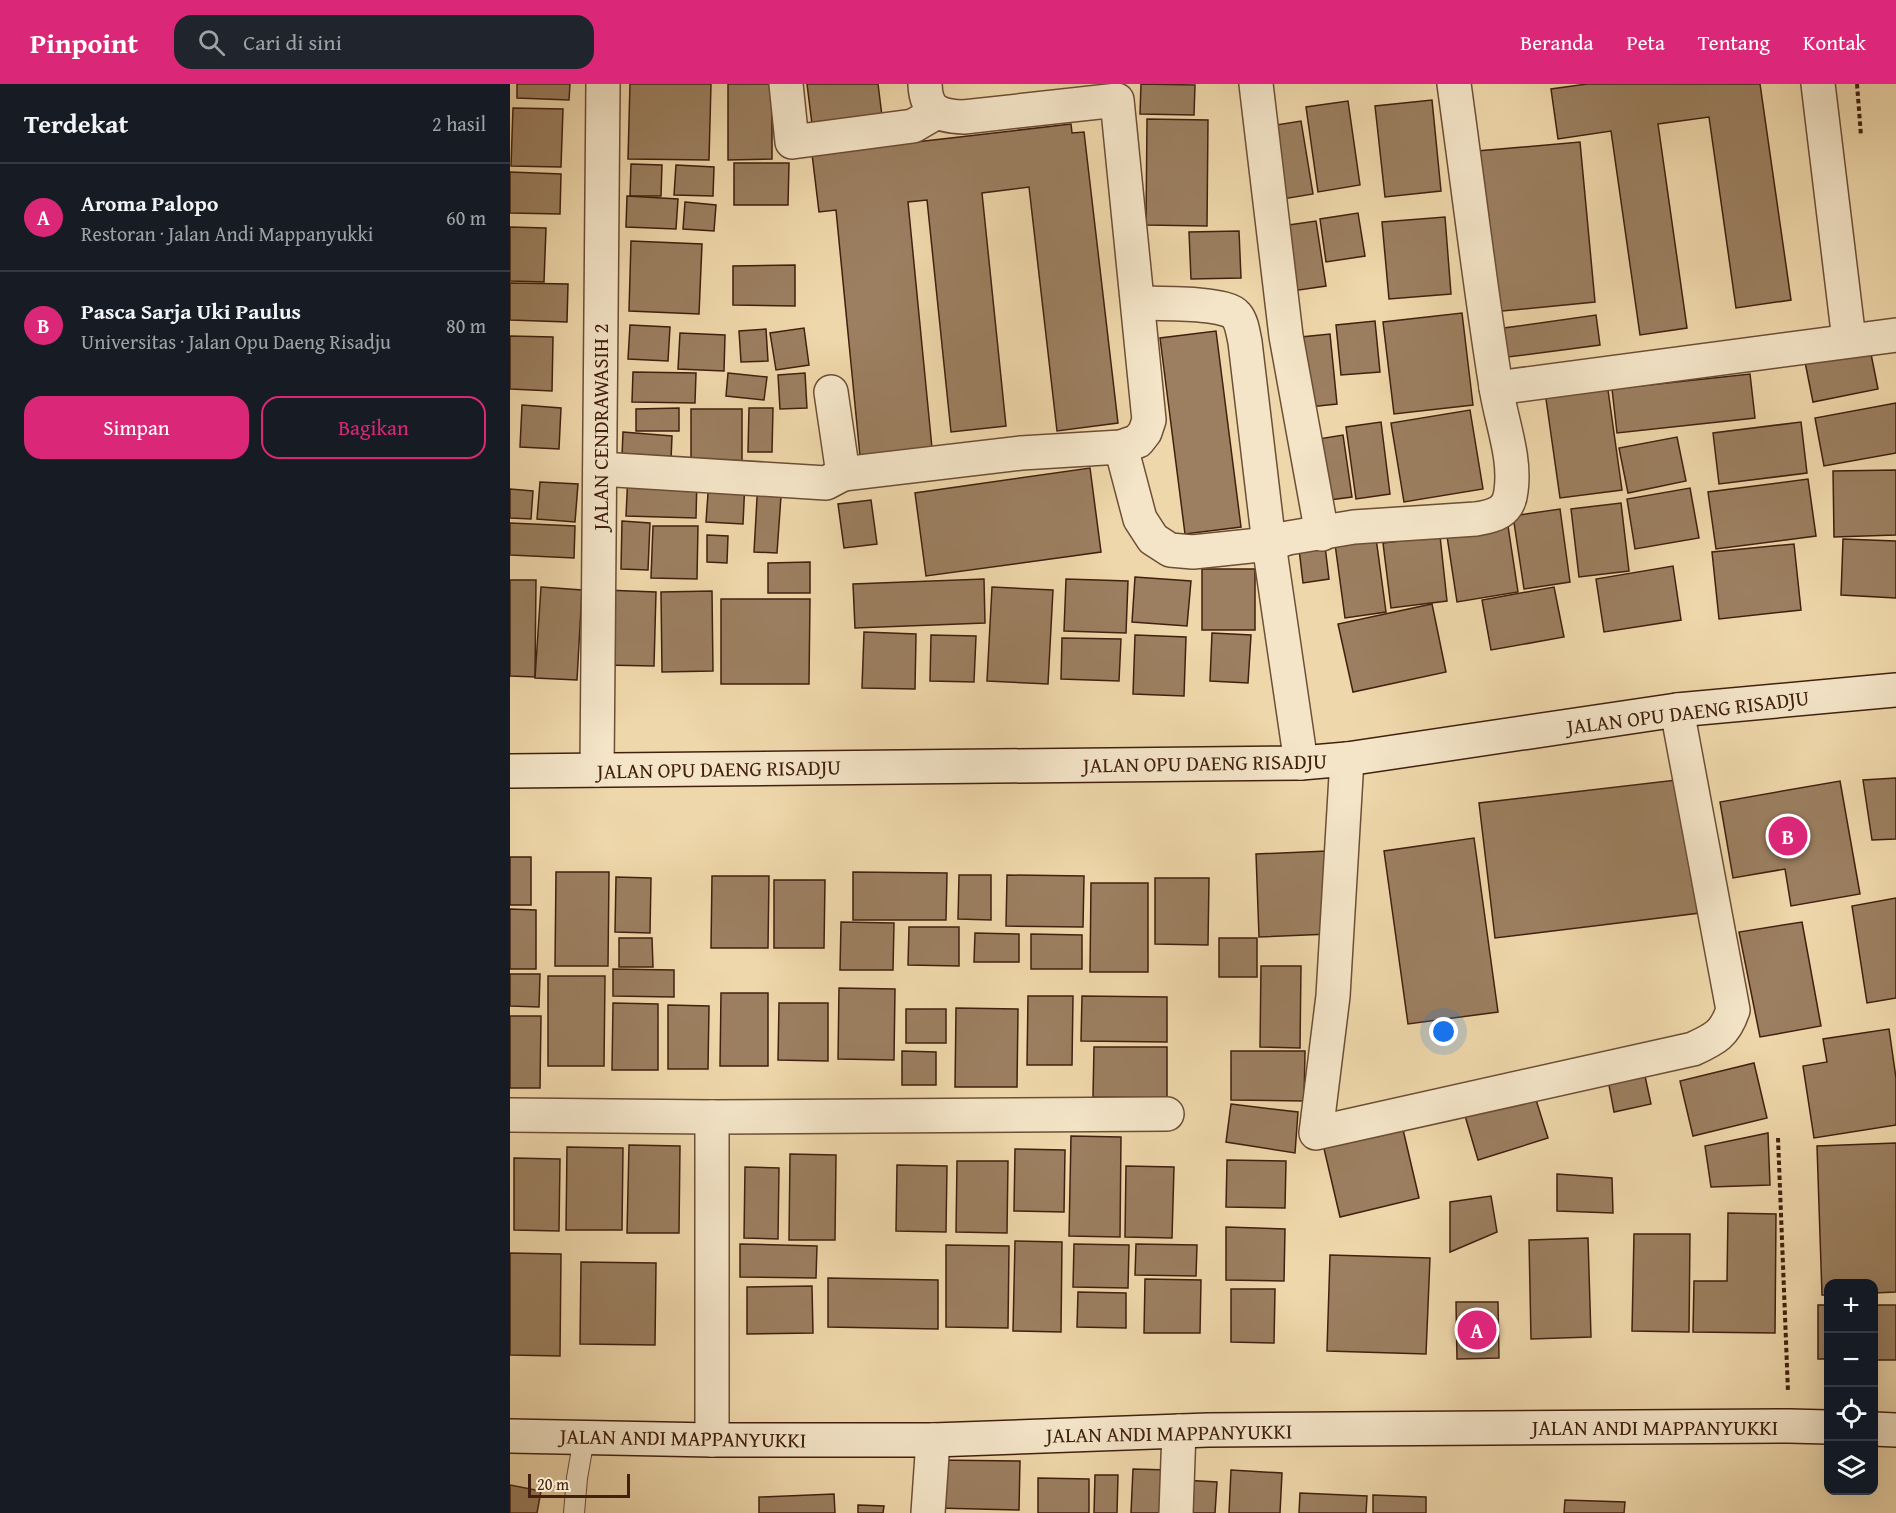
<!DOCTYPE html>
<html lang="id">
<meta charset="utf-8">
<style>
:root{--surface:#171b24;--page:#20242c;--text:#f1f3f6;--muted:#9ea1a6;--line:#363941;--accent:#db2777}
body{margin:0;font-family:"Gentium Book Plus",serif;background:var(--page);color:var(--text)}
.controls{position:absolute;right:18px;bottom:18px;display:grid;overflow:hidden;border-radius:12px;box-shadow:0 6px 24px #0002}
.controls button{width:54px;height:54px;display:grid;place-items:center;padding:0;border:0;border-bottom:2px solid var(--line);background:var(--surface);color:var(--text);font:30px sans-serif}
.scale{position:absolute;left:18px;bottom:15px;width:102px;box-sizing:border-box;padding-left:6px;border:3px solid #42200f;border-top:0;font-size:16px;line-height:21px;white-space:nowrap;color:#42200f;-webkit-text-stroke:4px #f4e5c8;paint-order:stroke}
.you{position:absolute;left:934px;top:948px;width:21px;height:21px;margin:-15px;border:4px solid #fff;border-radius:50%;background:#1a73e8;box-shadow:0 0 0 9px #1a73e833}
.badge{display:grid;place-items:center;width:39px;height:39px;border-radius:50%;background:var(--accent);color:#fff;font-size:20px;font-weight:700}
.pin{position:absolute;translate:-50% -50%;border:3px solid #fff;box-shadow:0 2px 6px #0006}
.list{margin:0;padding:0;list-style:none}
h2{display:flex;justify-content:space-between;align-items:center;height:78px;margin:0;padding:0 24px;font-size:26px}
h2 small{font-size:20px;font-weight:400;color:var(--muted)}
.list li{display:grid;grid-template-columns:39px 1fr auto;gap:18px;align-items:center;box-sizing:border-box;height:108px;padding:0 24px;border-top:2px solid var(--line)}
.list b{display:block;font-size:22px;white-space:nowrap}
.list p{margin:0;font-size:20px;white-space:nowrap;color:var(--muted)}
.list em{font-size:20px;font-style:normal;color:var(--muted)}
.actions{display:flex;gap:12px;padding:18px 24px}
.actions a{flex:1;padding:14px 0;border:2px solid var(--accent);border-radius:18px;text-align:center;font-size:21px;color:var(--accent)}
.actions .main{background:var(--accent);color:#fff}
.icon{flex:none;width:33px;height:33px;fill:none;stroke:currentColor;stroke-width:2;stroke-linecap:round;stroke-linejoin:round}
.map{position:relative;flex:none;width:1386px;height:1429px;overflow:hidden}
header{display:flex;align-items:center;gap:36px;box-sizing:border-box;height:84px;padding:0 30px;background:var(--accent);color:#fff}
header strong{font-size:28px}
nav{display:flex;gap:33px;margin-inline-start:auto;font-size:21px}
.search{width:420px;height:54px;background:var(--page);display:flex;align-items:center;gap:15px;box-sizing:border-box;padding:0 21px;border-radius:18px;color:var(--muted);font-size:22px}
main{display:flex}
aside{flex:1;background:var(--surface)}
.map>svg:first-child{display:block}
.building{fill:#9b7f60;stroke:#42200f;stroke-width:1.5}
.lines{fill:none;stroke-linecap:round;stroke-linejoin:round}
.lane-casing{stroke:#6d4e36;stroke-width:22}
.street-casing{stroke:#6d4e36;stroke-width:36}
.secondary-casing{stroke:#42200f;stroke-width:36}
.path{stroke:#42200f;stroke-width:4;stroke-dasharray:4.5 3;stroke-linecap:butt}
.lane{stroke:#f4e5c8;stroke-width:20}
.street{stroke:#f4e5c8;stroke-width:33}
.secondary{stroke:#f4e5c8;stroke-width:33}
.labels{text-anchor:middle;dominant-baseline:central;stroke-width:6;stroke-linejoin:round;paint-order:stroke}
.street-label{font-size:21px;fill:#42200f;stroke:#f4e5c8}
</style>
<header>
<strong>Pinpoint</strong>
<div class="search"><svg class="icon" aria-label="search" viewBox="0 0 24 24"><circle cx="10" cy="10" r="6"/><path d="M15 15l6 6"/></svg>Cari di sini</div>
<nav><a>Beranda</a><a>Peta</a><a>Tentang</a><a>Kontak</a></nav>
</header>
<main>
<aside>
<h2>Terdekat<small>2 hasil</small></h2>
<ul class="list">
<li><span class="badge">A</span><div><b>Aroma Palopo</b><p>Restoran · Jalan Andi Mappanyukki</p></div><em>60 m</em></li>
<li><span class="badge">B</span><div><b>Pasca Sarja Uki Paulus</b><p>Universitas · Jalan Opu Daeng Risadju</p></div><em>80 m</em></li>
</ul>
<div class="actions"><a class="main">Simpan</a><a>Bagikan</a></div>
</aside>
<div class="map">
<svg width="1386" height="1429" viewBox="0 0 1386 1429">
<rect width="100%" height="100%" fill="#eed7aa"/>
<filter id="stains"><feTurbulence type="fractalNoise" baseFrequency=".00333" numOctaves="4"/><feColorMatrix values="0 0 0 0 .2 0 0 0 0 .09 0 0 0 0 .02 0 0 0 .5 -.17"/></filter>
<radialGradient id="worn" r=".72"><stop offset=".6" stop-color="#630" stop-opacity="0"/><stop offset="1" stop-color="#630" stop-opacity=".3"/></radialGradient>
<!-- building -->
<g class="building">
<polygon points="7,0 60,0 59,16 7,14"/>
<polygon points="120,0 201,0 199,76 118,75"/>
<polygon points="218,0 262,0 262,75 218,76"/>
<polygon points="297,0 368,0 372,32 302,40"/>
<polygon points="631,0 685,1 684,31 630,30"/>
<polygon points="1077,0 1250,0 1281,216 1226,224 1199,33 1148,40 1177,244 1130,251 1101,47 1048,55 1041,5"/>
<polygon points="922,16 931,107 875,113 865,22"/>
<polygon points="838,17 850,101 808,108 796,23"/>
<polygon points="3,24 53,25 51,83 1,82"/>
<polygon points="637,35 698,36 697,142 636,141"/>
<polygon points="791,37 803,110 767,116 754,43"/>
<polygon points="561,40 562,49 574,48 608,339 547,347 519,103 472,109 496,342 441,348 417,116 398,118 422,364 350,372 326,126 309,128 302,70"/>
<polygon points="1070,58 1085,218 982,228 967,67"/>
<polygon points="224,79 279,79 278,121 224,121"/>
<polygon points="121,80 152,81 151,112 120,112"/>
<polygon points="166,81 204,83 203,112 164,111"/>
<polygon points="0,88 51,90 50,130 0,129"/>
<polygon points="117,112 168,115 166,145 116,143"/>
<polygon points="175,118 206,121 204,147 173,145"/>
<polygon points="848,129 855,172 816,178 810,135"/>
<polygon points="935,133 941,210 879,215 872,138"/>
<polygon points="806,137 816,202 782,207 772,142"/>
<polygon points="0,143 36,144 34,198 0,197"/>
<polygon points="729,147 731,194 681,195 679,148"/>
<polygon points="121,157 192,160 189,230 119,227"/>
<polygon points="285,181 285,222 223,221 223,182"/>
<polygon points="0,199 58,200 57,238 0,236"/>
<polygon points="952,229 963,321 884,330 873,238"/>
<polygon points="1086,231 1090,261 998,273 994,244"/>
<polygon points="865,237 870,288 831,291 826,241"/>
<polygon points="120,241 160,243 158,277 118,275"/>
<polygon points="294,244 299,281 266,286 260,249"/>
<polygon points="256,245 258,277 231,278 229,247"/>
<polygon points="706,247 731,443 675,450 650,254"/>
<polygon points="170,249 215,251 214,287 168,285"/>
<polygon points="820,250 827,320 799,323 791,253"/>
<polygon points="0,252 43,253 42,307 0,305"/>
<polygon points="1360,265 1368,305 1303,318 1295,278"/>
<polygon points="123,288 186,289 185,319 122,318"/>
<polygon points="218,289 257,293 254,316 216,312"/>
<polygon points="295,289 297,324 270,325 268,291"/>
<polygon points="1240,290 1245,334 1107,349 1102,305"/>
<polygon points="1097,299 1112,406 1050,414 1035,308"/>
<polygon points="1386,319 1386,369 1314,382 1305,334"/>
<polygon points="12,321 51,324 49,365 10,363"/>
<polygon points="169,324 169,347 126,347 126,325"/>
<polygon points="239,324 263,324 262,368 238,368"/>
<polygon points="181,325 232,325 232,389 181,388"/>
<polygon points="960,326 973,405 894,418 881,339"/>
<polygon points="871,338 880,410 846,415 836,343"/>
<polygon points="1291,338 1297,389 1209,400 1203,349"/>
<polygon points="113,348 162,352 161,376 112,372"/>
<polygon points="833,351 842,413 812,417 802,356"/>
<polygon points="1167,353 1176,397 1118,409 1109,364"/>
<polygon points="580,384 591,468 416,492 405,409"/>
<polygon points="1386,386 1386,451 1324,453 1323,387"/>
<polygon points="118,389 187,393 186,434 116,432"/>
<polygon points="199,395 235,397 233,440 196,438"/>
<polygon points="1298,395 1306,452 1206,465 1198,408"/>
<polygon points="248,396 272,398 267,469 244,468"/>
<polygon points="30,398 68,400 65,438 27,435"/>
<polygon points="1180,404 1189,454 1125,465 1117,415"/>
<polygon points="0,405 23,407 21,435 0,434"/>
<polygon points="361,416 367,460 334,464 328,420"/>
<polygon points="1111,419 1119,487 1069,493 1061,425"/>
<polygon points="1050,425 1060,498 1014,505 1003,432"/>
<polygon points="112,437 140,439 138,486 111,485"/>
<polygon points="0,439 65,442 64,474 0,471"/>
<polygon points="143,442 188,442 187,495 141,494"/>
<polygon points="998,442 1008,508 947,518 937,452"/>
<polygon points="197,451 218,452 217,479 197,478"/>
<polygon points="930,452 937,517 881,524 873,459"/>
<polygon points="866,454 876,528 835,534 825,460"/>
<polygon points="1333,455 1386,457 1386,514 1331,511"/>
<polygon points="1284,460 1291,526 1209,535 1202,468"/>
<polygon points="815,462 819,495 793,499 789,465"/>
<polygon points="300,478 300,509 258,509 258,479"/>
<polygon points="1163,482 1171,536 1094,548 1086,495"/>
<rect x="692" y="485" width="53" height="61"/>
<polygon points="625,493 681,497 677,542 622,538"/>
<polygon points="474,495 475,539 345,544 343,500"/>
<polygon points="556,495 618,497 616,549 554,547"/>
<polygon points="0,496 26,496 25,593 0,592"/>
<polygon points="31,503 72,506 67,596 25,594"/>
<polygon points="482,503 543,506 538,600 477,597"/>
<polygon points="1044,503 1054,553 981,566 972,516"/>
<polygon points="94,506 146,508 144,582 92,581"/>
<polygon points="202,507 203,587 152,588 151,508"/>
<polygon points="211,515 300,515 299,600 211,600"/>
<polygon points="922,520 936,588 843,608 828,540"/>
<polygon points="354,548 406,550 405,605 352,604"/>
<polygon points="702,549 741,551 738,599 700,597"/>
<polygon points="421,551 466,552 464,598 420,597"/>
<polygon points="625,551 676,553 674,612 623,610"/>
<polygon points="552,554 611,555 609,597 551,595"/>
<polygon points="1386,694 1386,755 1362,756 1353,696"/>
<polygon points="1175,695 1190,829 985,854 969,719"/>
<polygon points="1330,697 1350,810 1281,822 1275,785 1223,794 1210,718"/>
<polygon points="964,754 988,928 898,940 874,767"/>
<polygon points="817,767 820,850 749,853 746,770"/>
<rect x="0" y="773" width="21" height="48"/>
<polygon points="46,788 99,788 98,882 45,882"/>
<polygon points="343,788 437,789 436,836 343,836"/>
<polygon points="449,791 481,791 481,836 448,835"/>
<polygon points="497,791 574,792 573,843 496,842"/>
<polygon points="202,792 259,792 258,864 201,864"/>
<polygon points="106,793 141,794 140,849 105,848"/>
<polygon points="645,794 699,794 698,861 645,860"/>
<polygon points="264,796 315,796 314,864 264,864"/>
<polygon points="581,799 638,799 638,888 580,888"/>
<polygon points="1386,814 1386,914 1357,919 1342,822"/>
<polygon points="0,825 26,826 26,885 0,885"/>
<polygon points="331,838 384,839 383,886 330,886"/>
<polygon points="1292,838 1311,942 1250,953 1229,848"/>
<polygon points="399,843 449,843 449,882 398,881"/>
<polygon points="465,849 509,850 509,878 464,878"/>
<polygon points="521,850 572,851 572,885 521,885"/>
<polygon points="109,854 142,854 143,883 109,883"/>
<rect x="709" y="854" width="38" height="39"/>
<polygon points="751,882 791,882 790,964 750,963"/>
<polygon points="103,885 164,886 164,913 103,912"/>
<polygon points="0,890 30,890 29,923 0,922"/>
<polygon points="38,892 95,892 94,982 38,982"/>
<polygon points="329,904 385,905 384,976 328,975"/>
<polygon points="211,909 258,909 258,982 210,982"/>
<polygon points="518,912 563,912 562,981 517,981"/>
<polygon points="572,912 657,913 657,958 571,957"/>
<polygon points="103,919 148,920 148,986 102,986"/>
<polygon points="269,919 318,919 318,977 268,976"/>
<polygon points="158,921 199,922 198,985 158,985"/>
<polygon points="446,924 508,925 507,1003 445,1003"/>
<rect x="396" y="925" width="40" height="34"/>
<polygon points="0,932 31,932 30,1004 0,1004"/>
<polygon points="1379,945 1386,994 1386,1041 1304,1054 1293,982 1317,978 1313,955"/>
<polygon points="584,963 657,963 657,1014 583,1013"/>
<polygon points="392,967 426,968 426,1001 392,1001"/>
<polygon points="721,967 795,967 794,1017 721,1016"/>
<polygon points="1244,979 1257,1034 1183,1052 1170,997"/>
<polygon points="1135,992 1141,1020 1104,1028 1098,996"/>
<polygon points="1022,1003 1038,1054 968,1076 953,1025"/>
<polygon points="721,1020 788,1028 785,1069 716,1058"/>
<polygon points="891,1037 909,1114 830,1133 812,1056"/>
<polygon points="1258,1049 1260,1101 1201,1103 1195,1062"/>
<polygon points="561,1052 611,1053 610,1153 559,1152"/>
<polygon points="1386,1059 1386,1208 1364,1209 1364,1200 1318,1200 1318,1211 1312,1211 1307,1062"/>
<polygon points="119,1061 170,1062 169,1149 117,1149"/>
<polygon points="57,1063 113,1064 112,1146 56,1146"/>
<polygon points="505,1065 555,1066 554,1128 504,1127"/>
<polygon points="280,1070 326,1071 325,1156 279,1156"/>
<polygon points="4,1074 50,1075 49,1147 4,1146"/>
<polygon points="717,1076 776,1077 775,1124 716,1123"/>
<polygon points="447,1077 498,1077 497,1149 446,1148"/>
<polygon points="387,1081 437,1082 436,1148 386,1147"/>
<polygon points="616,1082 664,1083 662,1154 615,1153"/>
<polygon points="235,1083 269,1084 268,1155 234,1154"/>
<polygon points="1047,1090 1102,1094 1103,1129 1047,1127"/>
<polygon points="981,1112 987,1148 940,1168 940,1118"/>
<polygon points="1218,1129 1266,1130 1265,1249 1183,1248 1184,1197 1217,1197"/>
<polygon points="716,1143 775,1145 774,1197 716,1196"/>
<polygon points="1124,1150 1180,1150 1179,1248 1122,1247"/>
<polygon points="1078,1154 1081,1253 1021,1255 1019,1156"/>
<polygon points="505,1157 552,1158 551,1248 503,1247"/>
<polygon points="230,1160 307,1162 306,1194 230,1193"/>
<polygon points="564,1160 619,1161 618,1204 563,1203"/>
<polygon points="626,1160 687,1161 686,1192 625,1191"/>
<polygon points="436,1161 499,1162 498,1244 436,1243"/>
<polygon points="0,1169 51,1170 50,1272 0,1271"/>
<polygon points="820,1171 920,1174 916,1270 817,1267"/>
<polygon points="71,1178 146,1179 145,1261 70,1260"/>
<polygon points="318,1194 428,1196 428,1245 318,1243"/>
<polygon points="635,1195 691,1196 690,1249 634,1249"/>
<polygon points="302,1202 303,1249 237,1250 237,1203"/>
<polygon points="721,1205 765,1205 764,1259 721,1258"/>
<polygon points="568,1208 616,1209 616,1244 567,1243"/>
<polygon points="946,1218 988,1218 989,1274 947,1275"/>
<rect x="1308" y="1221" width="10" height="54"/>
<rect x="1364" y="1221" width="22" height="55"/>
<polygon points="426,1376 510,1377 509,1426 426,1424"/>
<polygon points="623,1385 659,1386 657,1429 621,1429"/>
<polygon points="721,1386 772,1389 770,1429 719,1429"/>
<polygon points="585,1391 608,1391 607,1429 584,1429"/>
<polygon points="528,1394 579,1395 579,1429 528,1429"/>
<polygon points="673,1396 707,1398 705,1429 671,1429"/>
<polygon points="0,1401 31,1407 27,1429 0,1429"/>
<polygon points="790,1409 857,1412 856,1429 789,1429"/>
<polygon points="324,1410 325,1429 249,1429 249,1413"/>
<polygon points="863,1411 916,1413 916,1429 863,1429"/>
<polygon points="1055,1416 1115,1418 1114,1429 1054,1429"/>
<polygon points="348,1421 374,1422 373,1429 348,1429"/>
</g>
<g class="lines">
<!-- lane casing -->
<g class="lane-casing">
<polyline id="lane" points="64,1429 67,1394 74,1354"/>
</g>
<!-- street casing -->
<g class="street-casing">
<g id="street">
<polyline points="276,0 282,58 403,42 427,28"/>
<polyline points="746,0 776,252 812,450"/>
<polyline points="1308,0 1339,256"/>
<path d="M628 219C646 220 716 218 726 231 732 238 733 249 735 258L759 460 791 679"/>
<polyline points="986,304 1386,251"/>
<path d="M611 363 630 435 643 455 660 466 683 468 759 460 778 454 844 443 966 435C985 432 999 428 1001 407 1006 373 991 337 986 303 970 203 958 101 944 0"/>
<polyline points="90,385 316,399 333,390 321,308"/>
<path d="M333 390 511 369 611 363 628 357 635 348 639 336 607 16 454 33C429 32 416 28 415 0"/>
<path d="M837 675 823 912 806 1049 1183 965C1205 955 1215 950 1223 926L1167 626"/>
<polyline points="87,686 93,0"/>
<polyline points="0,1031 202,1033 657,1030"/>
<polyline points="202,1033 202,1356"/>
<polyline points="418,1429 423,1356"/>
<polyline points="666,1429 669,1347"/>
</g>
</g>
<!-- secondary casing -->
<g class="secondary-casing">
<g id="secondary">
<polyline points="0,687 791,679 837,675 1167,626 1386,606"/>
<polyline points="1364,1345 1386,1346"/>
<polyline points="0,1352 202,1356 423,1356 698,1346 1279,1342 1318,1343"/>
</g>
</g>
<!-- path -->
<g class="path">
<polyline points="1347,0 1351,52"/>
<polyline points="1268,1054 1278,1308"/>
</g>
<!-- lane -->
<use href="#lane" class="lane"/>
<!-- street -->
<use href="#street" class="street"/>
<!-- secondary -->
<use href="#secondary" class="secondary"/>
</g>
<g class="labels">
<!-- street labels -->
<g class="street-label">
<text transform="translate(90 343) rotate(-90)">JALAN CENDRAWASIH 2</text>
<text transform="translate(1178 628) rotate(-7)">JALAN OPU DAENG RISADJU</text>
<text transform="translate(695 679) rotate(-1)">JALAN OPU DAENG RISADJU</text>
<text transform="translate(209 685) rotate(-1)">JALAN OPU DAENG RISADJU</text>
<text x="1145" y="1343">JALAN ANDI MAPPANYUKKI</text>
<text transform="translate(659 1349) rotate(-1)">JALAN ANDI MAPPANYUKKI</text>
<text transform="translate(173 1354) rotate(1)">JALAN ANDI MAPPANYUKKI</text>
</g>
</g>
<rect width="100%" height="100%" filter="url(#stains)"/>
<rect width="100%" height="100%" fill="url(#worn)"/>
</svg>
<div class="controls">
<button>+</button>
<button>−</button>
<button><svg class="icon" aria-label="locate" viewBox="0 0 24 24"><circle cx="12" cy="12" r="6"/><path d="M12 2v4M12 18v4M2 12h4M18 12h4"/></svg></button>
<button><svg class="icon" aria-label="layers" viewBox="0 0 24 24"><path d="M12 4l9 5-9 5-9-5zM3 14l9 5 9-5"/></svg></button>
</div>
<div class="scale">20 m</div>
<div class="you"></div>
<div class="pin badge" style="left:967px;top:1246px">A</div>
<div class="pin badge" style="left:1278px;top:752px">B</div>
</div>
</main>
